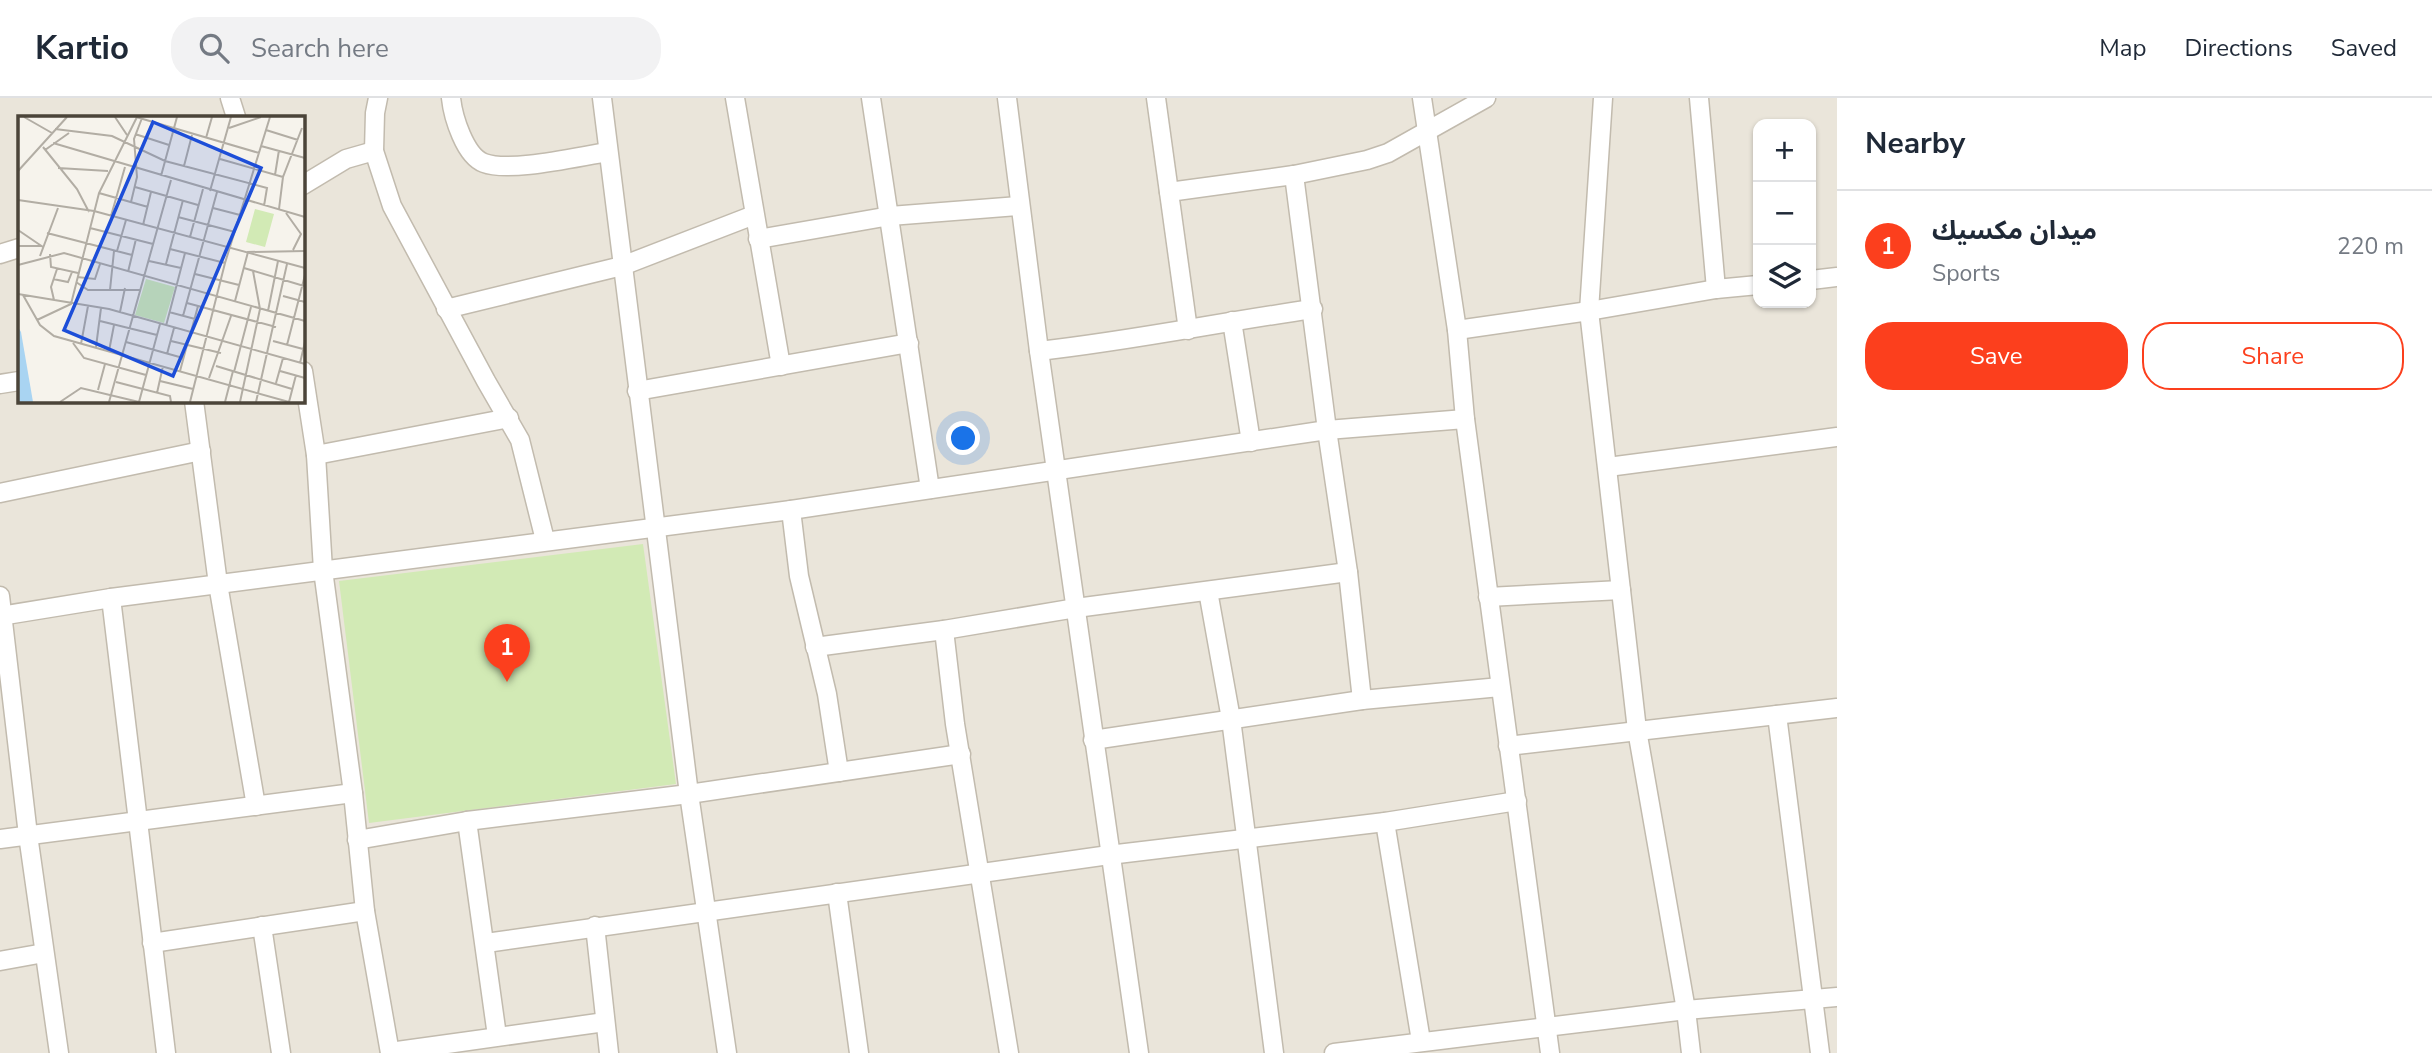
<!DOCTYPE html>
<meta charset="utf-8">
<style>
:root{--surface:#fff;--page:#f2f2f3;--text:#1f2937;--muted:#747a83;--line:#e0e1e3;--accent:#fc3f1d}
body{margin:0;font-family:"Nunito Sans","Noto Sans Arabic",sans-serif;background:var(--page);color:var(--text)}
.controls{position:absolute;right:21px;top:21px;display:grid;overflow:hidden;border-radius:14px;box-shadow:0 2px 5px #0004}
.controls button{width:63px;height:63px;display:grid;place-items:center;padding:0;border:0;border-bottom:2px solid var(--line);background:var(--surface);color:var(--text);font:35px sans-serif}
.you{position:absolute;left:964px;top:341px;width:24px;height:24px;margin:-18px;border:5px solid #fff;border-radius:50%;background:#1a73e8;box-shadow:0 0 0 10px #1a73e833}
.badge{display:grid;place-items:center;width:46px;height:46px;border-radius:50%;background:var(--accent);color:#fff;font-size:23px;font-weight:700}
.pin{position:absolute;translate:-50% -58px;filter:drop-shadow(0 2px 4px #0008)}
.pin::after{content:'';position:absolute;top:37px;width:24px;height:21px;background:inherit;clip-path:polygon(0 0,100% 0,50% 100%)}
.list{margin:0;padding:0;list-style:none}
h2{display:flex;justify-content:space-between;align-items:center;height:91px;margin:0;padding:0 28px;font-size:30px}
h2 small{font-size:23px;font-weight:400;color:var(--muted)}
.list li{display:grid;grid-template-columns:46px 1fr auto;gap:21px;align-items:center;box-sizing:border-box;height:112px;padding:0 28px;border-top:2px solid var(--line)}
.list b{display:block;font-size:26px;white-space:nowrap}
.list p{margin:0;font-size:23px;white-space:nowrap;color:var(--muted)}
.list em{font-size:23px;font-style:normal;color:var(--muted)}
.actions{display:flex;gap:14px;padding:21px 28px}
.actions a{flex:1;padding:16px 0;border:2px solid var(--accent);border-radius:28px;text-align:center;font-size:24px;color:var(--accent)}
.actions .main{background:var(--accent);color:#fff}
.icon{flex:none;width:38px;height:38px;fill:none;stroke:currentColor;stroke-width:2;stroke-linecap:round;stroke-linejoin:round}
.map{position:relative;flex:none;width:1837px;height:955px;overflow:hidden}
header{display:flex;align-items:center;gap:42px;box-sizing:border-box;height:98px;padding:0 35px;background:var(--surface);border-bottom:2px solid var(--line)}
header strong{font-size:33px}
nav{display:flex;gap:38px;margin-inline-start:auto;font-size:24px}
.search{width:490px;height:63px;background:var(--page);display:flex;align-items:center;gap:18px;box-sizing:border-box;padding:0 24px;border-radius:28px;color:var(--muted);font-size:26px}
main{display:flex}
aside{flex:1;background:var(--surface)}
.map>svg:first-child{display:block}
.residential{fill:#eae5da;fill-rule:evenodd}
.green{fill:#d2eab5}
.lines{fill:none;stroke-linecap:round;stroke-linejoin:round}
.minor-casing{stroke:#c2bbae;stroke-width:21}
.minor{stroke:#fff;stroke-width:18}
.inset-road{fill:none;stroke:#b2ada4;stroke-width:2}
.view{fill:#1d4ed8;fill-opacity:0.15;stroke:#1d4ed8;stroke-width:3.5}
.inset-edge{fill:none;stroke:#4b4439;stroke-width:3.5}
</style>
<header>
<strong>Kartio</strong>
<div class="search"><svg class="icon" aria-label="search" viewBox="0 0 24 24"><circle cx="10" cy="10" r="6"/><path d="M15 15l6 6"/></svg>Search here</div>
<nav><a>Map</a><a>Directions</a><a>Saved</a></nav>
</header>
<main>
<div class="map">
<svg width="1837" height="955" viewBox="0 0 1837 955">
<rect width="100%" height="100%" fill="#f6f3ec"/>
<!-- residential -->
<path class="residential" d="M0 0H1837V955H0ZM19 19H303V303H19ZM1758 26H1811V205H1758Z"/>
<!-- green -->
<polygon class="green" points="643,446 676,686 369,725 339,483"/>
<g class="lines">
<!-- minor casing -->
<g class="minor-casing">
<g id="minor">
<polyline points="230,0 236,19"/>
<polyline points="378,0 375,15 374,53 392,108 486,283 520,342 545,442"/>
<path d="M451 0C453 19 465 58 484 65 510 75 580 58 608 54"/>
<polyline points="602,0 689,696 727,955"/>
<polyline points="735,0 781,268"/>
<polyline points="871,0 930,391"/>
<polyline points="1007,0 1039,253 1139,955"/>
<polyline points="1156,0 1188,232"/>
<polyline points="1422,0 1457,232 1465,321 1550,955"/>
<polyline points="1603,0 1589,213 1637,632 1686,912 1691,955"/>
<polyline points="1699,0 1716,191"/>
<polyline points="1294,77 1327,332 1348,474 1362,602"/>
<polyline points="303,87 346,61 374,53"/>
<polyline points="1169,94 1294,77 1367,62 1388,55 1486,0"/>
<polyline points="758,141 890,118 1019,108"/>
<polyline points="0,156 19,150"/>
<polyline points="1811,182 1837,179"/>
<polyline points="446,211 622,168 754,117"/>
<polyline points="1232,223 1251,344"/>
<polyline points="1457,232 1589,213 1716,191 1758,187"/>
<path d="M1039 253C1131 243 1221 224 1313 211"/>
<polyline points="303,273 316,357 323,472 353,695 365,813 390,955"/>
<polyline points="0,286 19,283"/>
<polyline points="637,293 909,245"/>
<polyline points="194,303 218,486 256,708"/>
<polyline points="316,357 509,320"/>
<polyline points="1608,369 1837,339"/>
<polyline points="0,395 201,353"/>
<polyline points="791,412 799,478 827,596 839,674"/>
<polyline points="1208,493 1231,621 1274,955"/>
<polyline points="0,498 28,737 59,955"/>
<polyline points="1488,499 1621,492"/>
<polyline points="111,500 166,955"/>
<polyline points="0,518 111,500 791,412 1327,332 1465,321"/>
<polyline points="944,532 955,626 1009,955"/>
<polyline points="815,549 944,532 1076,510 1348,474"/>
<polyline points="1777,617 1820,955"/>
<polyline points="1093,642 1362,602 1500,589"/>
<polyline points="1508,648 1837,610"/>
<polyline points="467,723 497,938"/>
<polyline points="1385,724 1421,943"/>
<polyline points="0,741 353,695"/>
<polyline points="357,742 467,723 689,696 961,656"/>
<polyline points="837,795 859,955"/>
<polyline points="262,828 281,955"/>
<polyline points="595,828 609,955"/>
<polyline points="152,845 365,813"/>
<polyline points="486,845 1109,757 1385,724 1517,703"/>
<polyline points="0,863 44,855"/>
<polyline points="390,954 605,924"/>
<polyline points="1334,955 1686,912 1837,899"/>
</g>
</g>
<!-- minor -->
<use href="#minor" class="minor"/>
</g>
<!-- overview -->
<g transform="translate(18 18)">
<rect width="287" height="287" fill="#f6f3ec"/>
<path d="M237 93 256 98 247 131 228 126ZM128 163 157 171 146 207 117 199Z" fill="#d2eab5"/>
<path d="M0 211 3 216 15 286H0Z" fill="#a9d4f2"/>
<path class="inset-road" d="M6 1 34 17M97 1 109 19M118 1 241 37M211 12 243 1M37 13 94 20 147 45 249 72 246 90M248 14 280 24M117 18 151 29M188 22 194 1M35 27 287 101M243 30 287 42M25 31 59 73 71 96M27 34 51 17M202 43 265 61M166 50 174 19M40 52 90 55M0 55 49 1M257 59 261 34M143 60 159 1M117 71 180 89M192 75 213 1M81 77 130 91M0 84 76 95 287 152M113 86 119 61 116 23 124 2M195 92 222 99M261 93 265 61 284 12M268 97 283 118 275 134M93 100 107 51M160 101 217 116M125 109 133 76M72 112 135 128M0 114 25 131M29 117 114 139M172 121 185 73M0 130H23M152 133 207 147M99 135 108 104M32 138 33 151 60 157M22 140 40 92M131 145 163 152M148 148 165 84M0 149 46 137 287 205M226 152 286 170M110 156 118 123M177 158 221 169M59 161 77 163 82 148M35 163 50 166 54 156M58 166 70 174H123M92 174 96 135M0 178 91 193 287 248M5 179 22 209 36 220 271 286M265 180 287 186M36 184 33 171 39 153M217 185 230 136 287 135M169 187 258 211M250 195 260 145M102 196 107 172M151 196 177 203M165 200 199 76M19 204 53 188 81 77 119 1M82 205 139 219M148 210 167 137M173 216 180 190M153 225 203 237M255 225 285 233M108 226 165 242M55 227 66 242 128 259M63 228 70 190M269 229 287 159M78 231 83 192M91 235 96 209M149 238 156 212M282 247 287 226M198 250 274 273M162 255 169 229M262 255 287 262M216 256 233 191M191 262 213 200M142 265 175 273M98 266 152 280 153 286M258 267 265 242M80 274 87 248M139 277 145 250M42 286 63 272 121 286M91 286 153 64M121 286 142 208M172 286 207 147 252 1M207 286 215 255M222 286 242 193 235 155M238 286 269 148M271 286 278 259"/>
<path class="view" d="M135 6 243 52 155 260 46 214Z"/>
<rect width="287" height="287" class="inset-edge"/>
</g>
</svg>
<div class="controls">
<button>+</button>
<button>−</button>
<button><svg class="icon" aria-label="layers" viewBox="0 0 24 24"><path d="M12 4l9 5-9 5-9-5zM3 14l9 5 9-5"/></svg></button>
</div>
<div class="you"></div>
<div class="pin badge" style="left:507px;top:584px">1</div>
</div>
<aside>
<h2>Nearby<small></small></h2>
<ul class="list">
<li><span class="badge">1</span><div><b>ميدان مكسيك</b><p>Sports</p></div><em>220 m</em></li>
</ul>
<div class="actions"><a class="main">Save</a><a>Share</a></div>
</aside>
</main>
